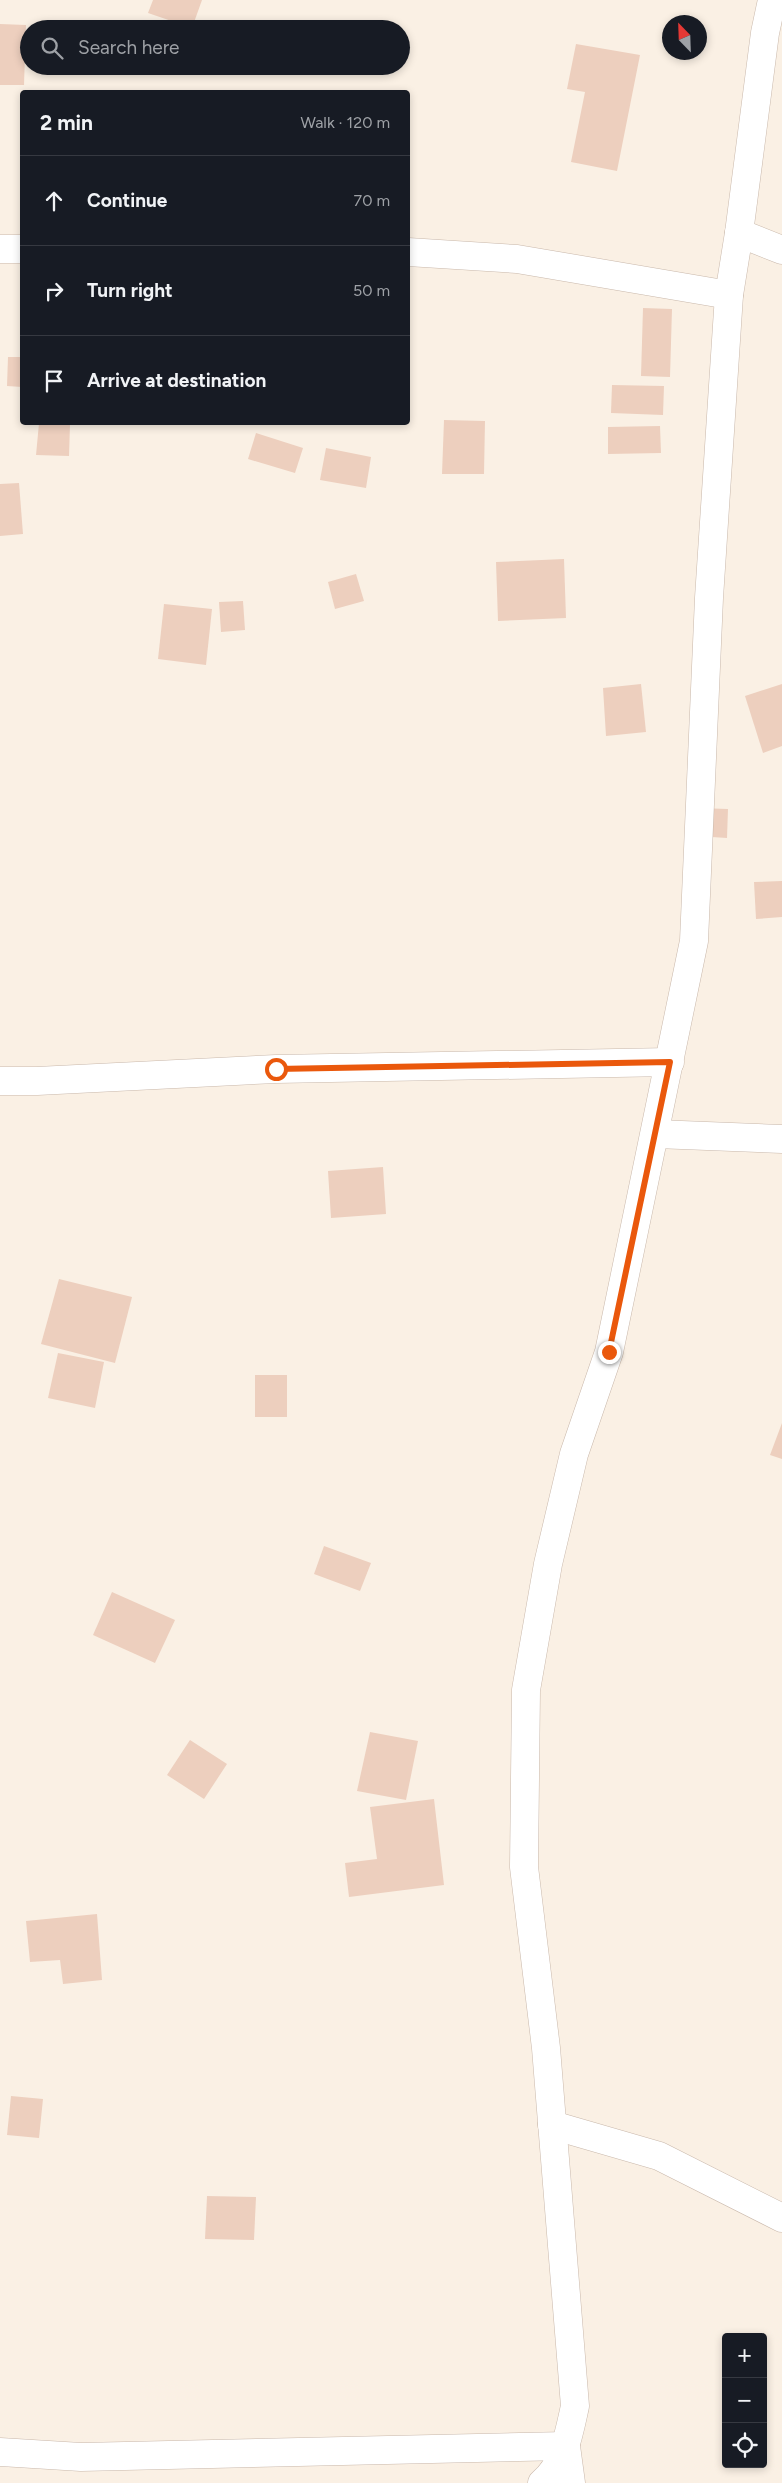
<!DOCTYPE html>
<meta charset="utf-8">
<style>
:root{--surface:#171b24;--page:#20242c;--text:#f1f3f6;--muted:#9ea1a6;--line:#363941}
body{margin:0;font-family:Figtree,sans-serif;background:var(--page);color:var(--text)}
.controls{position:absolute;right:15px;bottom:15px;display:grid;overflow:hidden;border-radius:5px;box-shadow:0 2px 8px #0003}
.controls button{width:45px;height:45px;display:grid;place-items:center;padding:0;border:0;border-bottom:1px solid var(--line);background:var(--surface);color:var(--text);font:25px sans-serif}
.compass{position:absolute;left:662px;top:15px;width:45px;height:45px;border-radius:50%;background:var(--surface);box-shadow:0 2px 8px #0003;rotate:337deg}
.stop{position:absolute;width:15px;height:15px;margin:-11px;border:4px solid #ea580c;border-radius:50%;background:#fff}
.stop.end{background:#ea580c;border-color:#fff;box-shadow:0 1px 5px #0008}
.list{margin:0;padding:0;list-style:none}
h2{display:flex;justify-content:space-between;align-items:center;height:65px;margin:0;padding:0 20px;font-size:21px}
h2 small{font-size:16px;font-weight:400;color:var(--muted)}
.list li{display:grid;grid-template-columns:32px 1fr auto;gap:15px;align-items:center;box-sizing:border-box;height:90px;padding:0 20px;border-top:1px solid var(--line)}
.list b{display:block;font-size:19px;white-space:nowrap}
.list em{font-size:16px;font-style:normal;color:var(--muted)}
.icon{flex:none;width:28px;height:28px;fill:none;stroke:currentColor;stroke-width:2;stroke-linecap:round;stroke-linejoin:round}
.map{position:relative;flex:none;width:782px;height:2483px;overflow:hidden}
.search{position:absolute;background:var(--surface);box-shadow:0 2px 8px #0003;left:20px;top:20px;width:390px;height:55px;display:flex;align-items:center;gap:12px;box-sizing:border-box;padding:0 18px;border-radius:28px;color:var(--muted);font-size:19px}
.panel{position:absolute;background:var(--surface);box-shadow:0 2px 8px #0003;left:20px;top:90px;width:390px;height:335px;border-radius:5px}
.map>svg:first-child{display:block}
.building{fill:#edcfbe}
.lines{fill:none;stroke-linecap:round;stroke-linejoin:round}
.minor-casing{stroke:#c9b8ab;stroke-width:29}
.minor{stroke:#fff;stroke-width:28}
.route{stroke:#ea580c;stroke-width:6}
</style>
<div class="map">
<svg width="782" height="2483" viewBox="0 0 782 2483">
<rect width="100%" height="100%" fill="#faf0e4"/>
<!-- building -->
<g class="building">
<polygon points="153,0 202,0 192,28 148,13"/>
<polygon points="0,24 26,25 24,85 0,85"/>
<polygon points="576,44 640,55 617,171 571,162 585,92 567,89"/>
<polygon points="643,308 672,309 670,377 641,376"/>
<polygon points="8,357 22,357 22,387 7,386"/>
<polygon points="612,385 664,386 663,415 611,413"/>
<polygon points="444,420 485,421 484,474 442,474"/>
<polygon points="39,423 70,424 69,456 36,455"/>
<polygon points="660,426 661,453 608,454 608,427"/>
<polygon points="256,433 303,448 295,473 248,459"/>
<polygon points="326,448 371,457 366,488 320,480"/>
<polygon points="19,483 23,534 0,536 0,484"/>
<polygon points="564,559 566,618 498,621 496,562"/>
<polygon points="356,574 364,601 335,609 328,582"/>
<polygon points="243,601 245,630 221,632 219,602"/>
<polygon points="164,604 212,609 206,665 158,659"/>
<polygon points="641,684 646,732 606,736 603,688"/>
<polygon points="782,684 782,746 763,753 745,696"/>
<polygon points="698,808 728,809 727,838 696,836"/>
<polygon points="782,881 782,917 756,919 754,882"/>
<polygon points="383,1167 386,1214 331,1218 328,1171"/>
<polygon points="59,1279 132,1297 115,1363 41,1344"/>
<polygon points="58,1353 104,1362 95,1408 48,1398"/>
<rect x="255" y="1375" width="32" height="42"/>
<polygon points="782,1423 782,1459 770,1455"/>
<polygon points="324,1546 371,1563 360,1591 314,1574"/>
<polygon points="112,1592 175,1620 155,1663 93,1635"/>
<polygon points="370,1732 418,1741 406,1800 357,1791"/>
<polygon points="190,1740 227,1764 204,1799 167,1775"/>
<polygon points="434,1799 444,1885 349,1897 345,1863 377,1859 370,1807"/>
<polygon points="97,1914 102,1980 63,1984 60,1960 30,1962 26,1921"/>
<polygon points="11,2096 43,2099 39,2138 7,2135"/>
<polygon points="207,2196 256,2197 254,2240 205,2239"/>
</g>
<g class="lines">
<!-- minor casing -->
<g class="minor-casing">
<g id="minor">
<polyline points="739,233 782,250"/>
<polyline points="0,249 22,249"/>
<polyline points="408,252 517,259 729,295"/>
<polyline points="0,1081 37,1081 276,1069 670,1062"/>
<polyline points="656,1134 782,1139"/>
<polyline points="552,2125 659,2156 782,2218"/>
<polyline points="0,2452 81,2457 566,2446 571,2483"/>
<path d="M542 2483C564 2465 569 2433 575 2406L546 2048 524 1867 526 1690 548 1564 574 1454 609 1352 694 941 709 598 729 295 739 233 765 33 772 0"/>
</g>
</g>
<!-- minor -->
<use href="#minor" class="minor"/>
</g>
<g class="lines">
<!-- route -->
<polyline class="route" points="276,1069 670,1062 609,1352"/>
</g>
</svg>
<div class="controls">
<button>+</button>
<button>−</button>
<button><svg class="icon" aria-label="locate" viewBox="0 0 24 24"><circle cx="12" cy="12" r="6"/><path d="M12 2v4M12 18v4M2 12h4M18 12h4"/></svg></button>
</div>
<svg class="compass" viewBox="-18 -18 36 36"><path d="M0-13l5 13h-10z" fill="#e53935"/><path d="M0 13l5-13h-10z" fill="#9ea1a6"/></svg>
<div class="stop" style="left:276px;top:1069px"></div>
<div class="stop end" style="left:609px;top:1352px"></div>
<div class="search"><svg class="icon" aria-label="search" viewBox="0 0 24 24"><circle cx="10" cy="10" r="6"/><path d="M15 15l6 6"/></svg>Search here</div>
<section class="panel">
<h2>2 min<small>Walk · 120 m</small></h2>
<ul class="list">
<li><svg class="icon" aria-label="ahead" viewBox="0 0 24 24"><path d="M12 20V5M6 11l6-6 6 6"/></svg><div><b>Continue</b></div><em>70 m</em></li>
<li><svg class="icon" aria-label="right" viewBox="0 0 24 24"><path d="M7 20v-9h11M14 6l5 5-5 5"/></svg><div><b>Turn right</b></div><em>50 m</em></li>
<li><svg class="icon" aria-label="arrive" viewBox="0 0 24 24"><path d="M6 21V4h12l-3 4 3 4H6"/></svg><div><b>Arrive at destination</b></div></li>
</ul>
</section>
</div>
